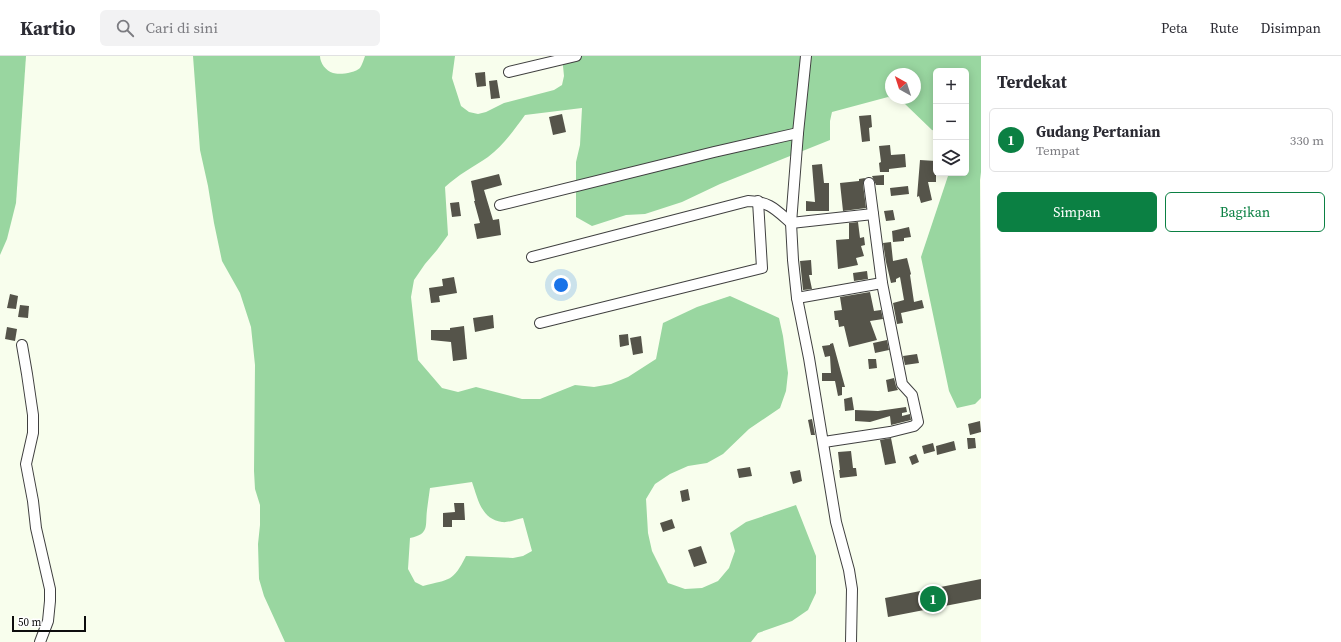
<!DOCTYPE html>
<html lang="id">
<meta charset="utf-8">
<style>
:root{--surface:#fff;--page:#f2f2f3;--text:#2b2b33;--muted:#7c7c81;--line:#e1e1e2;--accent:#0b8043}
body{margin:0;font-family:"Source Serif 4",serif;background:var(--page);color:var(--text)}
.controls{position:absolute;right:12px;top:12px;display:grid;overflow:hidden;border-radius:6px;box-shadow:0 2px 10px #0003}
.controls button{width:36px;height:36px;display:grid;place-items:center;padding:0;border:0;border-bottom:1px solid var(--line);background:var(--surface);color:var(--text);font:20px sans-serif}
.compass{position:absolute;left:885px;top:12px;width:36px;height:36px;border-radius:50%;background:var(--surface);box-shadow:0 2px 10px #0003;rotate:321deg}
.scale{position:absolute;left:12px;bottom:10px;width:74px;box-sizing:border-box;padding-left:4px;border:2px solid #0d0d0d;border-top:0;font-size:11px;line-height:14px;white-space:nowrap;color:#0d0d0d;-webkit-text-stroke:3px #fff;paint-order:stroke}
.you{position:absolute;left:561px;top:229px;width:14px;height:14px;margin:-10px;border:3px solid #fff;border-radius:50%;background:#1a73e8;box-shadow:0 0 0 6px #1a73e833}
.badge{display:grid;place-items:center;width:26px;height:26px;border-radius:50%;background:var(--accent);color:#fff;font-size:13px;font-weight:700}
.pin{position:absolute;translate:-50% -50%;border:2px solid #fff;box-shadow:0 1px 4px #0006}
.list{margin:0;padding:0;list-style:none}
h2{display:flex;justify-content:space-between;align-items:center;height:52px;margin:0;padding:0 16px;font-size:17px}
h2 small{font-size:13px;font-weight:400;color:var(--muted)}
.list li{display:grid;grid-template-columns:26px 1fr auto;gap:12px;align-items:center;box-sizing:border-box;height:64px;margin:0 8px 8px;padding:0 8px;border:1px solid var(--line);border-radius:6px}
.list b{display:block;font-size:15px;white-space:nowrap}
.list p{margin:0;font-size:13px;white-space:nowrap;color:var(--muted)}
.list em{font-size:13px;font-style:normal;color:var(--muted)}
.actions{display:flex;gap:8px;padding:12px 16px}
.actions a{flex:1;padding:9px 0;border:1px solid var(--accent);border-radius:6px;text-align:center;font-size:14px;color:var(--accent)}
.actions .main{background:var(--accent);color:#fff}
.icon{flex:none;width:22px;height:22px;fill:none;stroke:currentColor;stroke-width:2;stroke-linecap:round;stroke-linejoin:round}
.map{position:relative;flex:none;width:981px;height:586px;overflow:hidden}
header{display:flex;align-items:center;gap:24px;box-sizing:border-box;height:56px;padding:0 20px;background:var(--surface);border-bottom:1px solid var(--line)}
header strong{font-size:19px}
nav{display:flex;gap:22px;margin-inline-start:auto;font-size:14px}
.search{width:280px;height:36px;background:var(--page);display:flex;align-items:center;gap:10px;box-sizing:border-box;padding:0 14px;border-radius:6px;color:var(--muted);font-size:15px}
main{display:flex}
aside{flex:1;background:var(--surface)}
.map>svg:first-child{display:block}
.forest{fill:#99d6a0;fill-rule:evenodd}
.building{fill:#55544a}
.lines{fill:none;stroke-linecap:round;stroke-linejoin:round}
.minor-casing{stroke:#404040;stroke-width:12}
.minor{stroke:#fff;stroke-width:10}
</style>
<header>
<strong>Kartio</strong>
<div class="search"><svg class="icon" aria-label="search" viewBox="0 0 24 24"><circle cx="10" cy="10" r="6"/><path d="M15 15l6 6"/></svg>Cari di sini</div>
<nav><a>Peta</a><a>Rute</a><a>Disimpan</a></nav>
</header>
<main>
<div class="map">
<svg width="981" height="586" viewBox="0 0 981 586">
<rect width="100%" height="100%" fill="#f8feed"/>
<!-- forest -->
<g class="forest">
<polygon points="0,0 26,0 16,147 7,183 0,199"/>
<path d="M193 0H320C320 7 326 15 333 17 339 19 355 17 360 12 362 9 364 3 365 0H455L452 22 461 50 469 56 478 58 486 56 504 47 554 34 562 29 564 20 562 0H981V116L980 124 981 342 975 348 957 352 949 335 921 201 949 117H966V15H936V75L932 74 905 48 888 41 832 56 830 65V84L720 128 682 146 645 158 626 159 592 170 576 161V106L580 89 582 52 525 59C514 74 503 90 488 101 473 111 458 119 445 131L448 179 437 194 425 208 414 224 411 241 418 304 442 332 458 336 476 331 522 343H540L575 329 594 331 611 328 628 321 656 303 663 267 697 251 730 240 779 262 783 280 788 317 786 335 780 352 749 373 723 398 707 407 688 410 670 418 655 428 646 443 648 477 652 495 668 527 685 533 702 532 718 525 729 512 735 495 730 477 746 466 796 449 816 500V537L808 554 792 565 758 577 751 586H285L264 540 259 523 258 488 260 469V449L255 433 254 415 255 309 251 271 240 237 222 205 214 167 208 130 200 94ZM891 18H915V42H891ZM472 426C478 443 481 463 502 466 508 467 517 463 523 462L532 495 523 500 513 502 466 500C453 526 450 523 423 530L415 526 408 513 410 482C430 478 425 470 427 454 428 446 429 439 430 432Z"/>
</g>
<!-- building -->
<g class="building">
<polygon points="485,16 486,30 477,31 475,17"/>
<polygon points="497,24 500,42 491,43 489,25"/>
<polygon points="562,58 566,76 553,79 549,61"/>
<polygon points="871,59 872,71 869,72 870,85 862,86 859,60"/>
<polygon points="890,89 891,99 905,98 906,111 889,113 889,116 880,116 879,107 881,106 879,90"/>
<polygon points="920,104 936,105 936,126 928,126 932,144 921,147 919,140 917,141"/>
<polygon points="822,108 824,127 829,127 829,155 806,155 806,145 815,146 812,109"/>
<polygon points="499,118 502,129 484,134 493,164 499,163 501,179 477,183 474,168 480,167 474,145 475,145 471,125"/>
<polygon points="884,119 884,129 876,129 872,120"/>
<polygon points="865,122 863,128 866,152 843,155 840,127 859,125 859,123"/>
<polygon points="908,130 909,138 891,140 890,132"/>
<polygon points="459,146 461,160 452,161 450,147"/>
<polygon points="893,154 895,164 886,165 884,155"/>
<polygon points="858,166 860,182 864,181 865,189 861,190 864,200 856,202 858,209 838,213 836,184 849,183 849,167"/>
<polygon points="909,171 911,181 904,182 904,185 893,186 892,175"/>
<polygon points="891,186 893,205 907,202 911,218 910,219 914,246 922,244 924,252 901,257 903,267 897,268 893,247 904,244 900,221 896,223 896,226 891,227 886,206 883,187"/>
<polygon points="811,204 812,219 809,219 812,233 803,234 800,205"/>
<polygon points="867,215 868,223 854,225 853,217"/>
<polygon points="454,221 457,237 439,240 440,246 431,247 429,232 443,230 442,223"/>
<polygon points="870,236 874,255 881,254 883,263 870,265 877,284 849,291 844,270 839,271 838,264 835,264 834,255 842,254 840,241"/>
<polygon points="10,238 18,240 16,253 7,252"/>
<polygon points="20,249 29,250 28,262 18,261"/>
<polygon points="493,259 494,272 475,276 473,262"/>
<polygon points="464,270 467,303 453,305 451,286 431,284 431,274 450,274 450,272"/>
<polygon points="7,271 17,273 15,285 5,283"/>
<polygon points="628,278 629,289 620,291 619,279"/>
<polygon points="641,280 643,297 633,299 630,282"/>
<polygon points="887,284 889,294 875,297 873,287"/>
<polygon points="833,287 845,331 842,331 842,339 838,340 835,325 822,325 822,317 831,317 830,300 825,301 822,290 830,289 830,288"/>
<polygon points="917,298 919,307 905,309 903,300"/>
<polygon points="868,303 876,303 877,312 869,313"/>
<polygon points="894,322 896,330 898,334 888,336 886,324"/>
<polygon points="852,341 854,354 845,355 844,343"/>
<polygon points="906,351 907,356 902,357 902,360 910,358 911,364 891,369 890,360 870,366 855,365 855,354 878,355"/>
<polygon points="812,363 815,379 811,379 808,364"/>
<polygon points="980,365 981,376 970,379 968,368"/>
<polygon points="891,382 896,407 885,409 880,384"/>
<polygon points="967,382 975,382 976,392 968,393"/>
<polygon points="954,385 956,394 937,399 936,390"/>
<polygon points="933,387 935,395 924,398 922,390"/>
<polygon points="851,395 853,412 856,412 857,420 840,422 839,414 840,414 838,396"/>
<polygon points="916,398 919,406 912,409 909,401"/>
<polygon points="750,411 752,420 739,422 737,413"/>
<polygon points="800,414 802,425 793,428 790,416"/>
<polygon points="688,433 690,444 682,446 680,435"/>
<polygon points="454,447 464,447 465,464 452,464 452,471 443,471 443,457 455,456"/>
<polygon points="672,463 675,472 663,476 660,467"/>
<polygon points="701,490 707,507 694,511 688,494"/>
<polygon points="981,523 981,543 888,561 885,542"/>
</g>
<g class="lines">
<!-- minor casing -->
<g class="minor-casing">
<g id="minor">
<polyline points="806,0 798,77 791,167 793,204 797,242 809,302 836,466 849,514 852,533 851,586"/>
<polyline points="509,16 576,0"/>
<polyline points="500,149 714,96 798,77"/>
<path d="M532 201 748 145C770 146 775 153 791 167L873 158"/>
<polyline points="797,242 882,227"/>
<polyline points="540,267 762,212 758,145"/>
<polyline points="22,289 27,318 33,359 33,377 26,408 33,445 36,472 50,533 50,545 48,565 40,586"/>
<polyline points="824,386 890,376 914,370 918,366 912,339 902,328 882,227 869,127"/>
</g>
</g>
<!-- minor -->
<use href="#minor" class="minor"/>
</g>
</svg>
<div class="controls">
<button>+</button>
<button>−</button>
<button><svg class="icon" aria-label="layers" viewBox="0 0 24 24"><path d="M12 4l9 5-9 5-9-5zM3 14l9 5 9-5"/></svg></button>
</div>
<svg class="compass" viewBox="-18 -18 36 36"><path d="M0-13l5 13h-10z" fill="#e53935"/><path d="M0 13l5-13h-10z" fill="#7c7c81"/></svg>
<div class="scale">50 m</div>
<div class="you"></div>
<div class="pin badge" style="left:933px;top:543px">1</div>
</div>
<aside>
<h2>Terdekat<small></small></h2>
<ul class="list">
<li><span class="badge">1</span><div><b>Gudang Pertanian</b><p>Tempat</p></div><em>330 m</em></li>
</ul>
<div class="actions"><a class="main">Simpan</a><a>Bagikan</a></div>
</aside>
</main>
